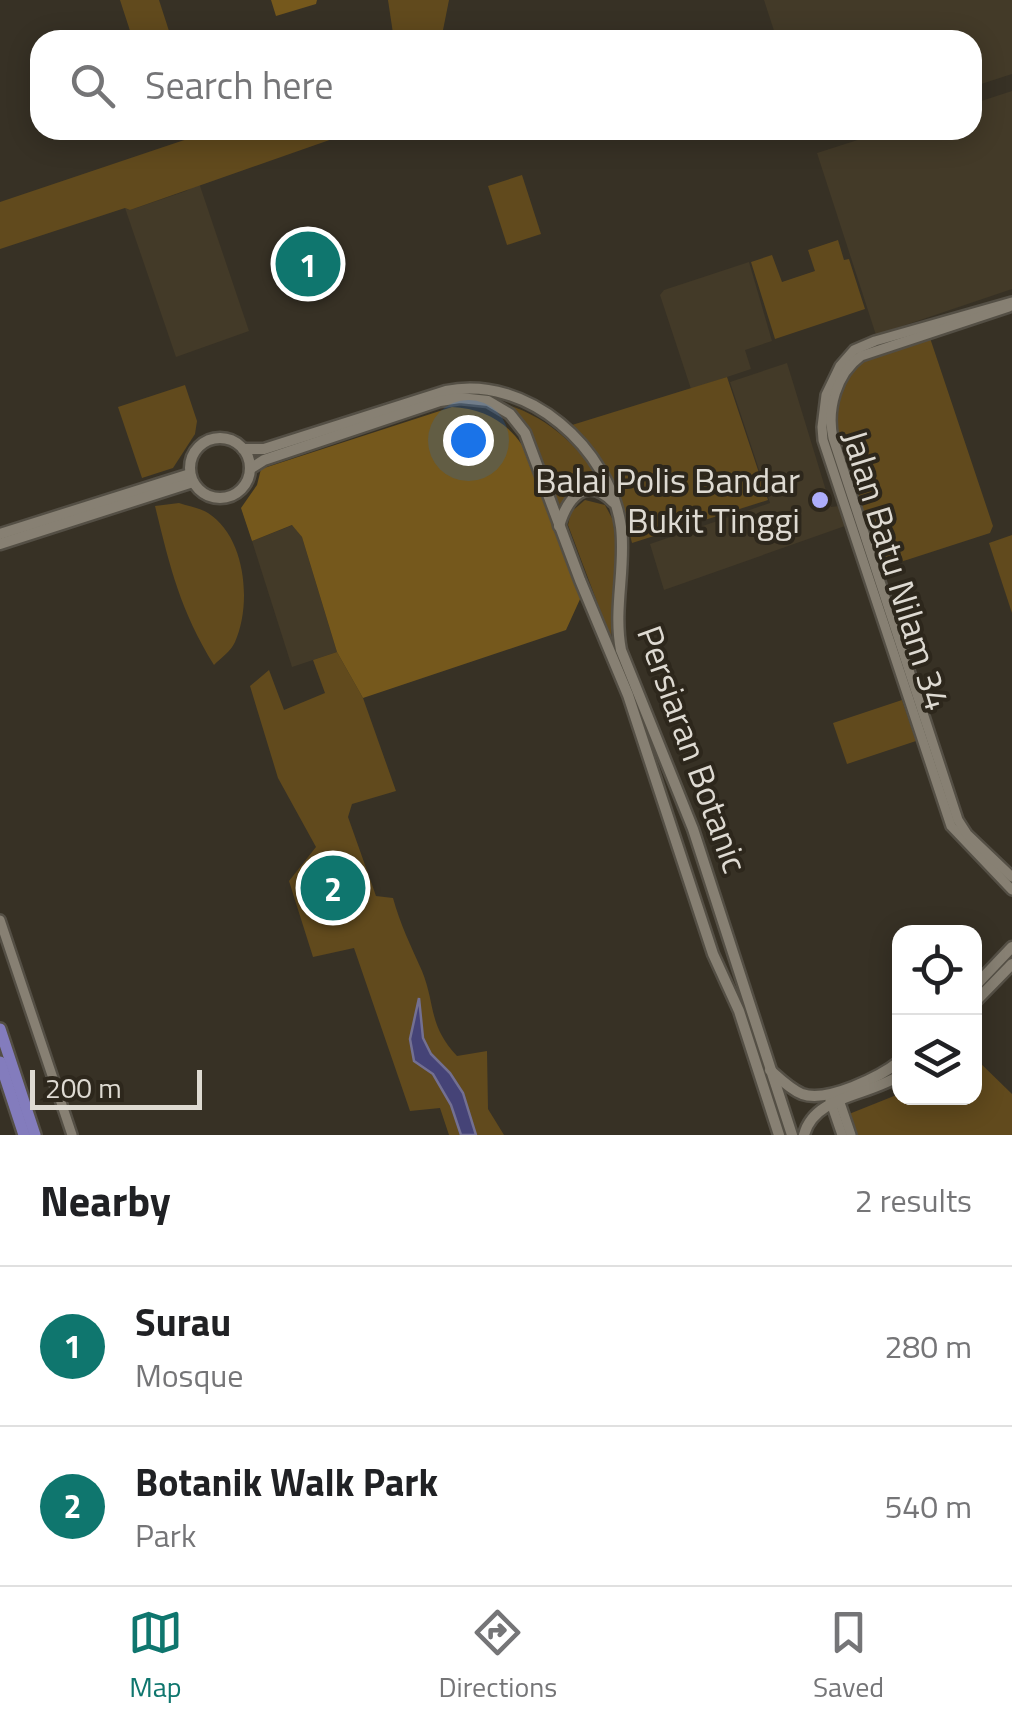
<!DOCTYPE html>
<style>
:root{--surface:#fff;--page:#f2f2f2;--text:#202124;--muted:#757577;--line:#e0e0e0;--accent:#0f766e}
body{margin:0;font-family:"Titillium Web",sans-serif;background:var(--page);color:var(--text)}
.controls{position:absolute;right:30px;bottom:30px;display:grid;overflow:hidden;border-radius:20px;box-shadow:0 5px 25px #0003}
.controls button{width:90px;height:90px;display:grid;place-items:center;padding:0;border:0;border-bottom:2px solid var(--line);background:var(--surface);color:var(--text);font:50px sans-serif}
.scale{position:absolute;left:30px;bottom:25px;width:172px;box-sizing:border-box;padding-left:10px;border:5px solid #dedad2;border-top:0;font-size:28px;line-height:35px;white-space:nowrap;color:#dedad2;-webkit-text-stroke:8px #2d271c;paint-order:stroke}
.you{position:absolute;left:468px;top:440px;width:35px;height:35px;margin:-25px;border:8px solid #fff;border-radius:50%;background:#1a73e8;box-shadow:0 0 0 15px #1a73e833}
.badge{display:grid;place-items:center;width:65px;height:65px;border-radius:50%;background:var(--accent);color:#fff;font-size:32px;font-weight:700}
.pin{position:absolute;translate:-50% -50%;border:5px solid #fff;box-shadow:0 2px 10px #0006}
.list{margin:0;padding:0;list-style:none}
h2{display:flex;justify-content:space-between;align-items:center;height:130px;margin:0;padding:0 40px;font-size:42px}
h2 small{font-size:32px;font-weight:400;color:var(--muted)}
.list li{display:grid;grid-template-columns:65px 1fr auto;gap:30px;align-items:center;box-sizing:border-box;height:160px;padding:0 40px;border-top:2px solid var(--line)}
.list b{display:block;font-size:38px;white-space:nowrap}
.list p{margin:0;font-size:32px;white-space:nowrap;color:var(--muted)}
.list em{font-size:32px;font-style:normal;color:var(--muted)}
.icon{flex:none;width:55px;height:55px;fill:none;stroke:currentColor;stroke-width:2;stroke-linecap:round;stroke-linejoin:round}
.map{position:relative;flex:none;width:1012px;height:1135px;overflow:hidden}
.search{position:absolute;background:var(--surface);box-shadow:0 5px 25px #0003;left:30px;right:30px;top:30px;height:110px;display:flex;align-items:center;gap:25px;box-sizing:border-box;padding:0 35px;border-radius:30px;color:var(--muted);font-size:38px}
.sheet{height:450px;background:var(--surface)}
nav{display:flex;justify-content:space-around;align-items:center;box-sizing:border-box;height:140px;border-top:2px solid var(--line);background:var(--surface);font-size:28px;color:var(--muted)}
nav a{display:grid;justify-items:center;gap:5px}
nav .on{color:var(--accent)}
.map>svg:first-child{display:block}
.built{fill:#433a28}
.green{fill:#614a1d}
.forest{fill:#75581c}
.water{fill:#454377;stroke:#737092;stroke-width:2.5}
.lines{fill:none;stroke-linecap:round;stroke-linejoin:round}
.tertiary-casing{stroke:#544f45;stroke-width:14}
.secondary-casing{stroke:#544f45;stroke-width:15}
.primary-casing{stroke:#544f45;stroke-width:16}
.tertiary{stroke:#878073;stroke-width:9}
.secondary{stroke:#878073;stroke-width:10}
.primary{stroke:#837cbd;stroke-width:11}
.poi-dot{fill:#aeaefb;stroke:#2d271c;stroke-width:4}
.labels{text-anchor:middle;dominant-baseline:central;stroke-width:8;stroke-linejoin:round;paint-order:stroke}
.poi-label{font-size:35px;fill:#dedad2;stroke:#2d271c;text-anchor:end}
.street-label{font-size:35px;fill:#dedad2;stroke:#2d271c}
</style>
<div class="map">
<svg width="1012" height="1135" viewBox="0 0 1012 1135">
<rect width="100%" height="100%" fill="#373125"/>
<!-- built -->
<g class="built">
<polygon points="764,0 1012,0 1012,74 972,87 972,40 777,40"/>
<polygon points="1012,91 1012,289 876,335 817,153 889,130 972,130 972,104"/>
<polygon points="199,183 249,331 176,357 125,208 130,210 186,191"/>
<polygon points="749,262 772,341 745,350 751,369 691,389 660,295 664,290"/>
<polygon points="787,363 831,507 839,506 845,526 664,590 650,544 770,503 730,382"/>
<polygon points="293,525 302,537 337,652 292,667 252,541"/>
</g>
<!-- green -->
<g class="green">
<polygon points="120,0 159,0 169,31 157,35 158,40 133,40"/>
<polygon points="388,0 449,0 441,40 394,40"/>
<polygon points="214,130 358,130 130,210 125,208 0,249 0,202"/>
<polygon points="522,175 541,234 507,245 488,186"/>
<polygon points="838,240 844,260 849,259 865,309 775,339 751,262 772,255 782,282 815,271 808,250"/>
<path d="M930 338 993 526 990 533 882 568 876 563C858 508 799 394 871 357 889 348 911 344 930 338Z"/>
<polygon points="727,377 768,500 632,543 619,491 572,425"/>
<polygon points="185,385 197,421 195,434 173,468 142,478 118,407"/>
<path d="M501 403C546 415 584 448 603 489L573 492 557 507C544 468 536 429 501 403Z"/>
<polygon points="585,500 605,505 613,520 616,548 611,639 568,525 571,512"/>
<path d="M179 503C188 506 200 508 208 513 246 537 252 604 235 642 231 651 221 658 214 665 180 610 170 567 155 506Z"/>
<polygon points="1012,535 1012,613 989,543"/>
<path d="M337 652 363 698 396 791 352 804 348 817 376 896 393 898C400 924 411 946 422 971 436 1006 428 1025 457 1056L487 1051 488 1109 504 1135H449L440 1108 410 1111 354 948 313 957 289 881 316 847 278 778 250 686 269 670 284 710 325 693 313 660Z"/>
<polygon points="902,700 916,741 847,764 833,723"/>
<polygon points="975,1058 1012,1094 1012,1135 856,1135 849,1114 899,1094 900,1098 974,1098"/>
</g>
<!-- forest -->
<g class="forest">
<polygon points="271,0 317,0 316,4 276,16"/>
<path d="M452 407C481 408 506 421 522 445L581 597 566 630 363 698 337 652 302 537 292 525 252 541 241 508 257 485 261 469Z"/>
</g>
<!-- water -->
<polygon class="water" points="419,998 423,1038 431,1054 450,1073 463,1093 476,1135 461,1135 451,1105 433,1074 414,1061 410,1039"/>
<g class="lines">
<!-- tertiary casing -->
<g class="tertiary-casing">
<g id="tertiary">
<polyline points="1012,302 875,341 854,350 840,366 826,395 822,427 823,440 951,826 1012,890"/>
<path d="M1009 307 861 356C836 374 827 410 833 438L958 820 967 834 1012 877"/>
<polyline points="0,920 72,1135"/>
<polyline points="837,1094 851,1135"/>
<polyline points="830,1100 842,1135"/>
</g>
</g>
<!-- secondary casing -->
<g class="secondary-casing">
<g id="secondary">
<circle cx="220" cy="468" r="30"/>
<path d="M243 449H264L446 391C528 374 610 449 621 527 626 568 613 609 621 650L693 829 792 1135"/>
<polyline points="250,469 264,460 440,401 460,398 488,401 510,414 525,433 580,580 628,695 713,954 739,1011 779,1135"/>
<path d="M559 526C567 499 586 474 613 502"/>
<polyline points="0,534 190,474"/>
<polyline points="0,544 193,482"/>
<polyline points="974,987 1012,947"/>
<polyline points="974,1003 1012,964"/>
<path d="M770 1070C779 1078 790 1089 802 1094 827 1103 880 1077 900 1061"/>
<path d="M804 1135C814 1095 870 1096 900 1075"/>
</g>
</g>
<!-- primary casing -->
<g class="primary-casing">
<g id="primary">
<polyline points="0,1029 35,1135"/>
<polyline points="0,1062 24,1135"/>
</g>
</g>
<!-- tertiary -->
<use href="#tertiary" class="tertiary"/>
<!-- secondary -->
<use href="#secondary" class="secondary"/>
<!-- primary -->
<use href="#primary" class="primary"/>
</g>
<!-- markers -->
<circle class="poi-dot" cx="820" cy="500" r="10"/>
<g class="labels">
<!-- poi labels -->
<g class="poi-label">
<text x="800" y="480">Balai Polis Bandar<tspan x="800" dy="40">Bukit Tinggi</tspan></text>
</g>
<!-- street labels -->
<g class="street-label">
<text transform="translate(897 570) rotate(73)">Jalan Batu Nilam 34</text>
<text transform="translate(693 749) rotate(70)">Persiaran Botanic</text>
</g>
</g>
</svg>
<div class="controls">
<button><svg class="icon" aria-label="locate" viewBox="0 0 24 24"><circle cx="12" cy="12" r="6"/><path d="M12 2v4M12 18v4M2 12h4M18 12h4"/></svg></button>
<button><svg class="icon" aria-label="layers" viewBox="0 0 24 24"><path d="M12 4l9 5-9 5-9-5zM3 14l9 5 9-5"/></svg></button>
</div>
<div class="scale">200 m</div>
<div class="you"></div>
<div class="pin badge" style="left:308px;top:264px">1</div>
<div class="pin badge" style="left:333px;top:888px">2</div>
<div class="search"><svg class="icon" aria-label="search" viewBox="0 0 24 24"><circle cx="10" cy="10" r="6"/><path d="M15 15l6 6"/></svg>Search here</div>
</div>
<section class="sheet">
<h2>Nearby<small>2 results</small></h2>
<ul class="list">
<li><span class="badge">1</span><div><b>Surau</b><p>Mosque</p></div><em>280 m</em></li>
<li><span class="badge">2</span><div><b>Botanik Walk Park</b><p>Park</p></div><em>540 m</em></li>
</ul>
</section>
<nav>
<a class="on"><svg class="icon" aria-label="map" viewBox="0 0 24 24"><path d="M3 6l6-2 6 2 6-2v14l-6 2-6-2-6 2zM9 4v14M15 6v14"/></svg>Map</a>
<a><svg class="icon" aria-label="directions" viewBox="0 0 24 24"><path d="M12 3l9 9-9 9-9-9zM9 14v-3h6M13 9l2 2-2 2"/></svg>Directions</a>
<a><svg class="icon" aria-label="saved" viewBox="0 0 24 24"><path d="M7 4h10v16l-5-4-5 4z"/></svg>Saved</a>
</nav>
